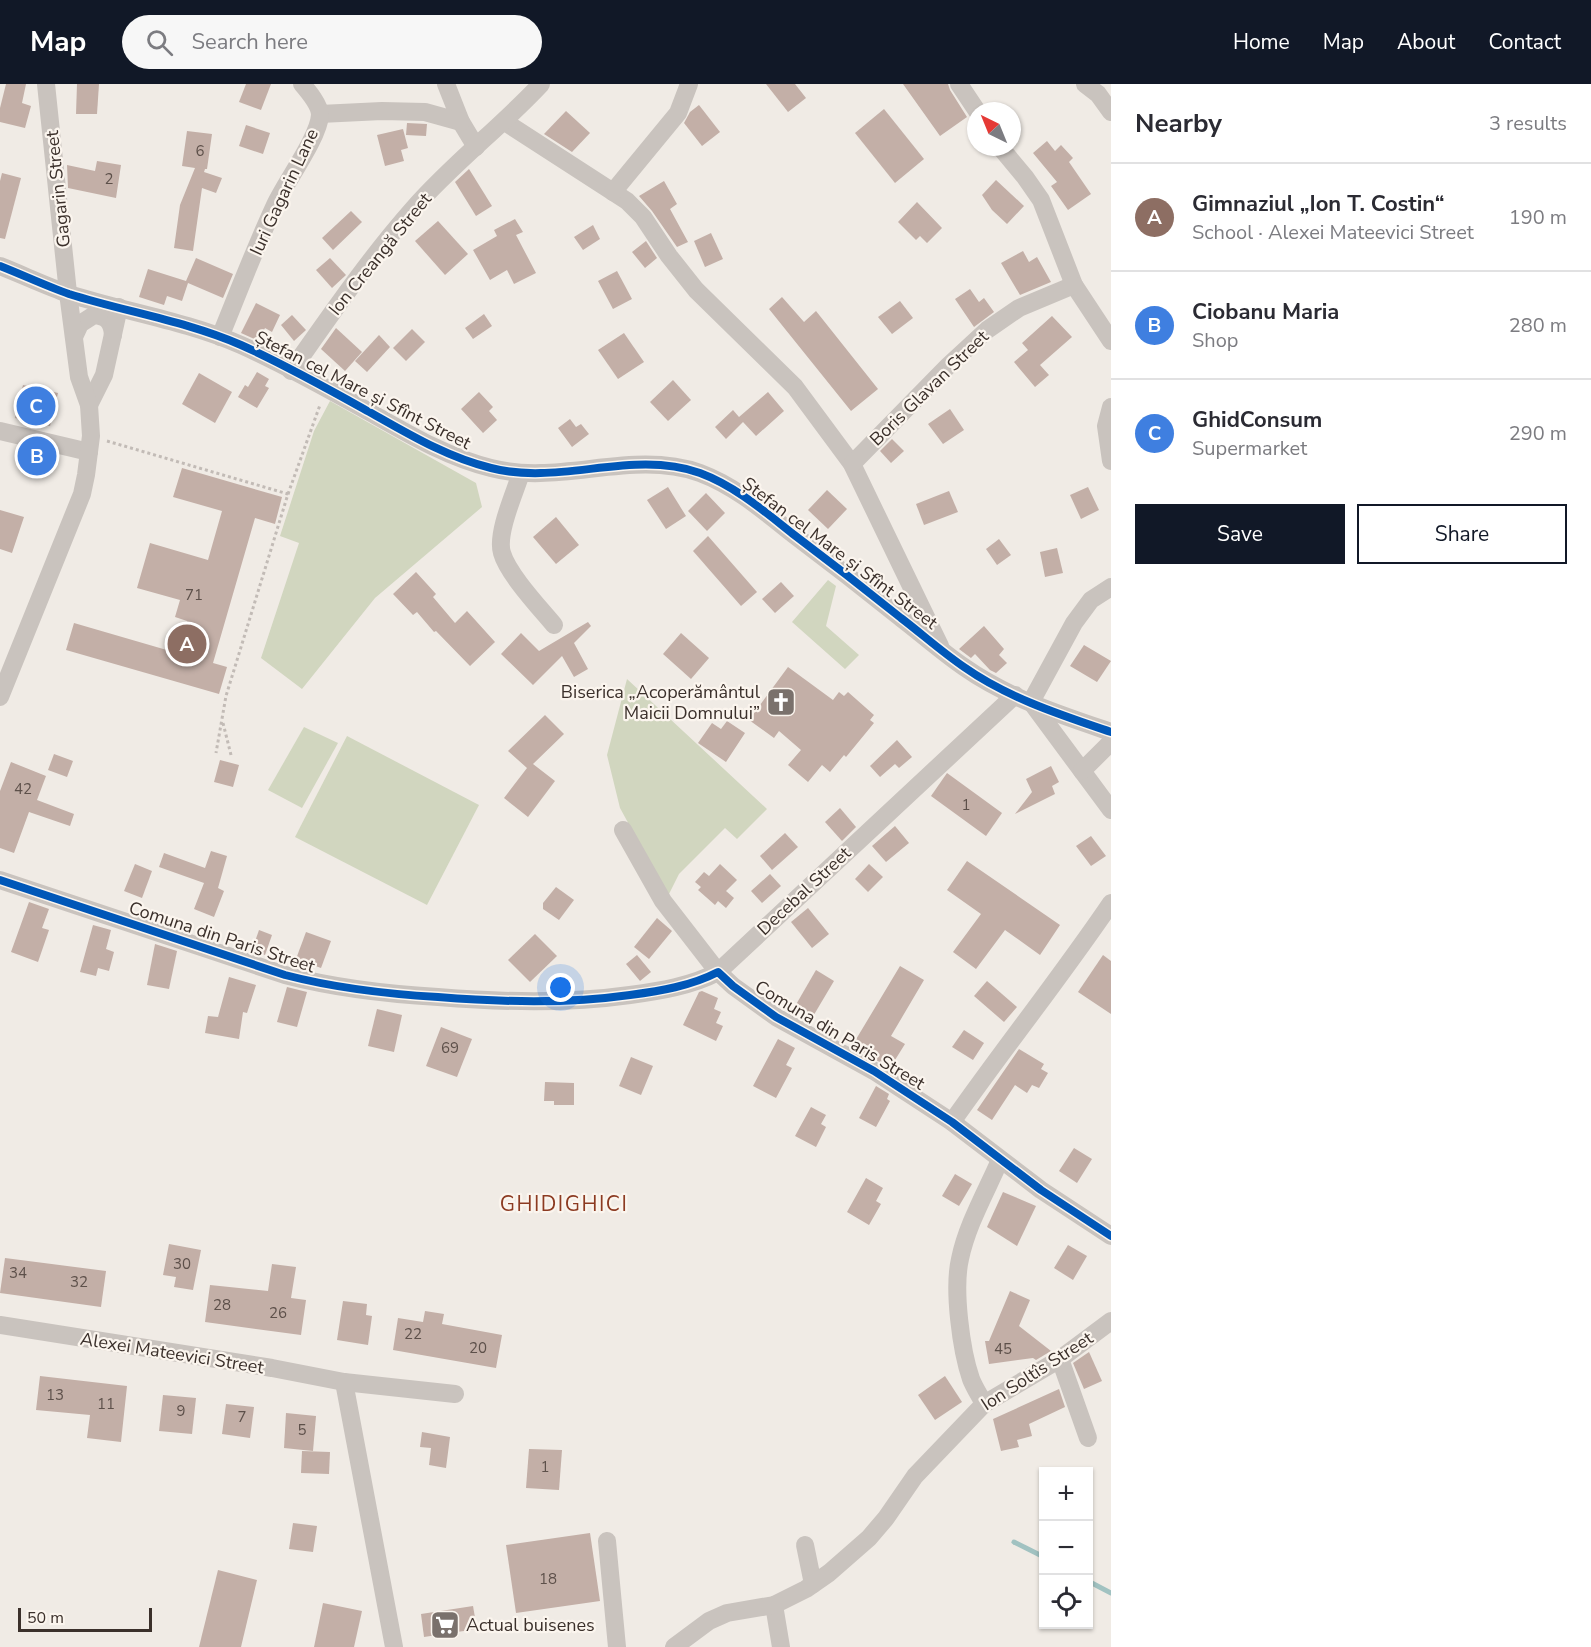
<!DOCTYPE html>
<meta charset="utf-8">
<style>
:root{--surface:#fff;--page:#f7f7f7;--text:#2b2b33;--muted:#7c7c81;--line:#e1e1e2;--accent:#111827}
body{margin:0;font-family:"Nunito Sans",sans-serif;background:var(--page);color:var(--text)}
.controls{position:absolute;right:18px;bottom:18px;display:grid;overflow:hidden;border-radius:0px;box-shadow:0 2px 4px #0004}
.controls button{width:54px;height:54px;display:grid;place-items:center;padding:0;border:0;border-bottom:2px solid var(--line);background:var(--surface);color:var(--text);font:30px sans-serif}
.compass{position:absolute;left:967px;top:18px;width:54px;height:54px;border-radius:50%;background:var(--surface);box-shadow:0 2px 4px #0004;rotate:317deg}
.scale{position:absolute;left:18px;bottom:15px;width:134px;box-sizing:border-box;padding-left:6px;border:3px solid #3b302b;border-top:0;font-size:16px;line-height:21px;white-space:nowrap;color:#3b302b;-webkit-text-stroke:4px #fbf5ee;paint-order:stroke}
.you{position:absolute;left:561px;top:904px;width:21px;height:21px;margin:-15px;border:4px solid #fff;border-radius:50%;background:#1a73e8;box-shadow:0 0 0 9px #1a73e833}
.badge{display:grid;place-items:center;width:39px;height:39px;border-radius:50%;background:var(--accent);color:#fff;font-size:20px;font-weight:700}
.pin{position:absolute;translate:-50% -50%;border:3px solid #fff;box-shadow:0 2px 6px #0006}
.list{margin:0;padding:0;list-style:none}
h2{display:flex;justify-content:space-between;align-items:center;height:78px;margin:0;padding:0 24px;font-size:26px}
h2 small{font-size:20px;font-weight:400;color:var(--muted)}
.list li{display:grid;grid-template-columns:39px 1fr auto;gap:18px;align-items:center;box-sizing:border-box;height:108px;padding:0 24px;border-top:2px solid var(--line)}
.list b{display:block;font-size:22px;white-space:nowrap}
.list p{margin:0;font-size:20px;white-space:nowrap;color:var(--muted)}
.list em{font-size:20px;font-style:normal;color:var(--muted)}
.actions{display:flex;gap:12px;padding:18px 24px}
.actions a{flex:1;padding:14px 0;border:2px solid var(--accent);border-radius:0px;text-align:center;font-size:21px;color:var(--accent)}
.actions .main{background:var(--accent);color:#fff}
.icon{flex:none;width:33px;height:33px;fill:none;stroke:currentColor;stroke-width:2;stroke-linecap:round;stroke-linejoin:round}
.map{position:relative;flex:none;width:1111px;height:1563px;overflow:hidden}
header{display:flex;align-items:center;gap:36px;box-sizing:border-box;height:84px;padding:0 30px;background:var(--accent);color:#fff}
header strong{font-size:28px}
nav{display:flex;gap:33px;margin-inline-start:auto;font-size:21px}
.search{width:420px;height:54px;background:var(--page);display:flex;align-items:center;gap:15px;box-sizing:border-box;padding:0 21px;border-radius:33px;color:var(--muted);font-size:22px}
main{display:flex}
aside{flex:1;background:var(--surface)}
.map>svg:first-child{display:block}
.green{fill:#d1d6bf}
.lines{fill:none;stroke-linecap:round;stroke-linejoin:round}
.stream{stroke:#a1c2c1;stroke-width:5}
.building{fill:#c3afa7}
.path{stroke:#c2bbb6;stroke-width:3;stroke-dasharray:3 3;stroke-linecap:butt}
.minor{stroke:#c9c3be;stroke-width:18}
.cycleway-casing{stroke:#fbf5ee;stroke-width:11}
.cycleway{stroke:#0057b8;stroke-width:8}
.labels{text-anchor:middle;dominant-baseline:central;stroke-width:4.5;stroke-linejoin:round;paint-order:stroke}
.number-label{font-size:15px;fill:#5d504a}
.street-label{font-size:18px;fill:#3b302b;stroke:#fbf5ee}
.poi-label{font-size:18px;fill:#3b302b;stroke:#fbf5ee;text-anchor:end}
.quarter-label{font-size:21px;letter-spacing:1.5px;fill:#8c3b22;stroke:#fbf5ee}
</style>
<header>
<strong>Map</strong>
<div class="search"><svg class="icon" aria-label="search" viewBox="0 0 24 24"><circle cx="10" cy="10" r="6"/><path d="M15 15l6 6"/></svg>Search here</div>
<nav><a>Home</a><a>Map</a><a>About</a><a>Contact</a></nav>
</header>
<main>
<div class="map">
<svg width="1111" height="1563" viewBox="0 0 1111 1563">
<rect width="100%" height="100%" fill="#f0ebe5"/>
<!-- green -->
<g class="green">
<polygon points="330,317 476,399 482,423 375,514 302,605 261,574 299,459 280,452 314,347"/>
<polygon points="828,496 836,502 826,542 859,571 845,585 792,538"/>
<polygon points="627,595 767,725 737,755 725,744 679,790 668,812 620,724 607,671"/>
<polygon points="304,643 338,659 302,724 268,706"/>
<polygon points="347,652 479,721 427,821 295,753"/>
</g>
<g class="lines">
<!-- stream -->
<g class="stream">
<polyline points="1014,1458 1044,1473"/>
<polyline points="1088,1497 1111,1509"/>
</g>
</g>
<!-- building -->
<g class="building">
<polygon points="6,0 26,0 22,19 31,22 25,44 0,38 0,24"/>
<polygon points="77,0 99,0 97,30 76,30"/>
<polygon points="246,0 271,0 261,26 239,18"/>
<polygon points="766,0 795,0 806,14 788,28"/>
<polygon points="903,0 948,0 950,6 967,33 940,52"/>
<polygon points="699,21 720,48 702,62 684,39 690,28"/>
<polygon points="884,25 924,75 895,99 855,49"/>
<polygon points="566,27 590,49 572,68 544,50"/>
<polygon points="407,39 427,40 426,52 406,51"/>
<polygon points="246,41 270,49 263,70 239,62"/>
<polygon points="403,45 408,64 401,66 404,77 385,82 377,51"/>
<polygon points="187,47 212,50 207,85 205,85 204,88 222,94 216,109 202,104 193,167 174,164 180,121 195,84 182,82"/>
<polygon points="1047,57 1055,67 1061,61 1073,74 1069,78 1091,110 1068,126 1051,102 1057,98 1033,69"/>
<polygon points="97,77 121,81 116,114 68,104 67,81 95,87"/>
<polygon points="469,85 492,122 476,132 455,98"/>
<polygon points="2,89 21,94 5,155 0,154 0,97"/>
<polygon points="996,96 1024,122 1007,140 992,126 982,111"/>
<polygon points="664,97 677,120 670,125 688,158 677,163 652,127 639,112"/>
<polygon points="917,118 942,144 927,159 920,152 916,156 898,138"/>
<polygon points="351,127 362,138 333,166 322,154"/>
<polygon points="515,135 523,148 516,151 536,189 514,200 507,186 490,196 473,166 497,152 494,146"/>
<polygon points="438,137 468,170 445,191 415,157"/>
<polygon points="593,141 600,155 583,166 574,153"/>
<polygon points="711,149 723,175 705,183 694,157"/>
<polygon points="646,157 657,174 645,184 632,168"/>
<polygon points="1023,167 1029,178 1037,173 1051,198 1020,211 1001,179"/>
<polygon points="196,174 233,190 223,214 188,199 182,217 167,212 164,221 139,213 148,185 186,197"/>
<polygon points="330,174 346,191 332,204 316,186"/>
<polygon points="617,187 632,215 613,225 598,197"/>
<polygon points="970,205 979,218 984,214 994,228 974,243 955,215"/>
<polygon points="782,213 804,238 816,227 878,305 851,327 769,225"/>
<polygon points="900,217 913,234 892,250 878,233"/>
<polygon points="256,219 280,231 272,248 265,244 259,257 241,249"/>
<polygon points="484,230 492,242 473,255 465,244"/>
<polygon points="292,231 306,246 294,257 281,241"/>
<polygon points="1052,232 1072,253 1040,281 1049,291 1035,303 1014,278 1028,266 1022,259"/>
<polygon points="336,244 362,268 345,287 321,265"/>
<polygon points="412,245 425,258 406,277 393,264"/>
<polygon points="624,249 644,278 618,295 598,266"/>
<polygon points="379,251 390,263 367,288 355,277"/>
<polygon points="257,288 269,295 265,302 269,304 257,324 238,313 245,301 248,303"/>
<polygon points="199,289 232,308 215,339 182,320"/>
<polygon points="673,296 691,316 668,337 650,318"/>
<polygon points="23,301 58,309 50,342 15,334"/>
<polygon points="479,308 493,323 489,327 497,336 483,349 461,325"/>
<polygon points="768,308 784,327 756,352 743,338 726,355 715,343 733,326 739,333"/>
<polygon points="950,325 964,346 943,360 928,340"/>
<polygon points="570,335 576,343 581,340 589,350 572,363 558,344"/>
<polygon points="892,355 904,367 891,379 880,367"/>
<polygon points="182,384 282,413 275,440 255,434 213,579 227,583 219,610 66,566 74,539 177,569 187,537 175,533 180,516 137,504 150,459 208,476 222,427 173,413"/>
<polygon points="668,403 686,432 666,445 647,416"/>
<polygon points="1088,403 1099,426 1081,435 1070,411"/>
<polygon points="827,406 847,425 828,445 808,426"/>
<polygon points="949,407 958,428 924,441 916,420"/>
<polygon points="706,409 725,429 707,447 688,427"/>
<polygon points="0,426 24,433 12,469 0,465"/>
<polygon points="556,433 579,461 556,480 533,453"/>
<polygon points="708,452 757,508 741,522 693,467"/>
<polygon points="999,455 1011,471 997,481 986,465"/>
<polygon points="1057,464 1063,489 1045,493 1040,468"/>
<polygon points="416,488 436,510 433,513 455,539 467,527 495,558 470,582 436,547 434,548 417,528 413,531 393,510"/>
<polygon points="781,498 794,512 775,529 762,515"/>
<polygon points="588,538 591,542 574,559 588,585 574,593 562,572 533,601 501,570 521,549 539,567"/>
<polygon points="984,542 1004,565 999,571 1007,579 996,589 990,586 975,570 971,574 959,565"/>
<polygon points="681,549 709,574 691,595 663,570"/>
<polygon points="1084,561 1111,577 1097,598 1070,582"/>
<polygon points="788,583 833,616 839,608 844,612 848,608 874,631 870,636 874,639 846,673 844,671 830,688 822,681 808,698 788,681 801,666 779,647 774,654 749,636"/>
<polygon points="545,631 564,650 533,680 555,697 528,733 504,714 527,684 508,667"/>
<polygon points="727,637 745,649 726,678 698,659 712,639 721,645"/>
<polygon points="897,656 912,673 899,684 895,680 880,693 870,682"/>
<polygon points="54,670 73,677 67,693 48,686"/>
<polygon points="220,676 239,681 233,703 214,698"/>
<polygon points="11,678 46,692 37,716 74,730 70,742 29,728 14,769 0,764 0,707"/>
<polygon points="1051,682 1059,698 1052,702 1055,710 1015,730 1032,708 1026,695"/>
<polygon points="947,689 1002,729 986,752 931,712"/>
<polygon points="840,724 856,743 842,757 825,738"/>
<polygon points="895,742 909,759 886,778 872,762"/>
<polygon points="785,749 798,763 772,786 760,772"/>
<polygon points="1091,752 1106,772 1091,782 1076,762"/>
<polygon points="211,767 227,772 218,804 224,807 214,833 194,825 204,799 159,783 164,769 205,784"/>
<polygon points="967,777 1060,841 1040,871 1005,846 976,885 953,868 981,830 947,806"/>
<polygon points="135,780 152,787 142,814 124,807"/>
<polygon points="720,780 737,796 726,807 734,814 726,824 718,817 715,821 698,806 701,803 695,798 704,788 709,792"/>
<polygon points="869,780 883,793 868,808 855,795"/>
<polygon points="770,790 781,802 762,819 751,807"/>
<polygon points="556,803 574,816 559,836 543,825 543,819"/>
<polygon points="29,818 49,825 42,844 49,846 38,878 11,868"/>
<polygon points="808,824 829,850 812,864 791,838"/>
<polygon points="657,834 672,847 649,875 634,863"/>
<polygon points="93,841 111,846 106,865 114,868 109,887 98,884 96,892 80,888"/>
<polygon points="259,846 272,851 265,871 252,866"/>
<polygon points="306,848 331,857 321,884 296,875"/>
<polygon points="535,850 557,872 530,898 508,876"/>
<polygon points="155,860 177,867 169,905 147,901"/>
<polygon points="637,871 651,888 640,897 626,880"/>
<polygon points="1103,871 1111,877 1111,930 1078,908"/>
<polygon points="900,882 924,896 891,952 905,960 890,984 852,962"/>
<polygon points="816,886 834,897 812,934 794,924"/>
<polygon points="229,893 256,901 247,929 243,928 239,955 205,949 208,932 218,933"/>
<polygon points="987,897 1017,923 1004,938 974,912"/>
<polygon points="287,903 307,908 297,943 277,938"/>
<polygon points="702,907 718,914 714,925 721,928 716,939 723,942 716,957 683,941 699,908"/>
<polygon points="377,925 402,931 394,968 368,962"/>
<polygon points="441,943 472,955 457,993 426,982"/>
<polygon points="964,946 984,959 973,976 952,963"/>
<polygon points="778,955 795,964 786,981 792,984 776,1014 753,1002"/>
<polygon points="1019,965 1044,980 1041,985 1048,989 1039,1004 1032,1001 1027,1009 1015,1001 992,1036 977,1026"/>
<polygon points="631,973 653,982 641,1011 619,1002"/>
<polygon points="545,998 574,999 574,1021 554,1021 554,1017 544,1017"/>
<polygon points="876,1002 889,1010 887,1015 890,1017 876,1043 859,1034"/>
<polygon points="811,1023 826,1031 821,1040 826,1043 816,1063 795,1052"/>
<polygon points="1074,1064 1092,1075 1077,1099 1059,1087"/>
<polygon points="955,1090 972,1100 959,1122 942,1112"/>
<polygon points="866,1094 883,1104 876,1117 881,1120 869,1141 847,1128"/>
<polygon points="1003,1108 1036,1122 1017,1162 987,1143"/>
<polygon points="169,1160 201,1166 193,1206 174,1203 176,1193 163,1191"/>
<polygon points="1068,1161 1087,1172 1073,1196 1054,1184"/>
<polygon points="5,1174 106,1187 101,1223 0,1209"/>
<polygon points="272,1180 296,1183 291,1214 306,1216 301,1251 205,1238 210,1201 268,1207"/>
<polygon points="1010,1207 1030,1216 1019,1242 1051,1267 1036,1276 1033,1274 989,1280 985,1257 989,1257"/>
<polygon points="343,1217 367,1220 366,1231 372,1232 368,1261 337,1256"/>
<polygon points="425,1227 444,1230 442,1240 502,1251 496,1284 393,1266 398,1234 423,1238"/>
<polygon points="1089,1268 1102,1297 1084,1305 1073,1279"/>
<polygon points="40,1292 127,1302 121,1358 87,1354 90,1331 36,1326"/>
<polygon points="945,1292 962,1318 935,1336 918,1311"/>
<polygon points="1059,1305 1065,1323 1029,1340 1032,1352 1017,1356 1019,1363 1001,1367 993,1335"/>
<polygon points="163,1311 196,1314 192,1350 159,1347"/>
<polygon points="226,1320 254,1323 250,1354 222,1350"/>
<polygon points="286,1329 316,1332 313,1367 284,1364"/>
<polygon points="422,1348 450,1353 446,1384 429,1381 431,1364 420,1363"/>
<polygon points="529,1365 562,1366 559,1406 526,1404"/>
<polygon points="302,1367 330,1368 329,1390 301,1389"/>
<polygon points="293,1439 317,1442 313,1468 289,1465"/>
<polygon points="590,1449 600,1517 516,1529 506,1461"/>
<polygon points="218,1486 257,1496 241,1563 199,1563"/>
<polygon points="323,1519 362,1527 354,1563 314,1563"/>
<polygon points="473,1522 477,1545 424,1553 421,1530"/>
</g>
<g class="lines">
<!-- path -->
<g class="path">
<polyline points="107,357 288,410 226,612 216,669"/>
<polyline points="288,410 320,321"/>
<polyline points="223,639 231,671"/>
</g>
<!-- minor -->
<g class="minor">
<polyline points="446,0 461,38 476,63"/>
<polyline points="959,0 977,27"/>
<polyline points="1085,0 1098,10 1111,28"/>
<polyline points="320,30 382,27 425,28 461,38"/>
<polyline points="505,38 627,117 643,133 669,172 696,206 795,303 852,380 940,562"/>
<polyline points="1000,63 1025,93 1041,116 1074,201 1111,257"/>
<polyline points="613,108 678,29 689,0"/>
<path d="M0 182C23 191 46 202 69 210 126 228 186 237 241 261 286 281 330 306 373 330 410 351 449 374 491 384 560 402 632 365 700 389 735 402 764 427 793 450 829 477 865 505 901 534 922 550 942 568 964 583 1008 614 1061 631 1111 648"/>
<path d="M74 253 80 240 94 231C106 232 112 237 113 251"/>
<path d="M220 253C238 209 255 164 275 121 285 99 319 53 320 31 320 21 308 7 302 0"/>
<path d="M291 287C330 232 368 176 413 125 452 80 500 44 541 0"/>
<polyline points="89,321 104,291 119,223"/>
<polyline points="1111,323 1106,342 1111,377"/>
<polyline points="0,347 89,368"/>
<polyline points="852,380 948,282 987,246 1019,224 1074,201"/>
<path d="M521 389C515 408 496 450 502 469 508 490 539 523 554 541"/>
<polyline points="1111,503 1091,516 1074,539 1031,618 1111,726"/>
<polyline points="0,613 82,410 86,391 91,352 89,321 79,293 68,209 46,0"/>
<polyline points="1082,687 1111,658"/>
<polyline points="623,746 663,817 718,888 1015,611"/>
<path d="M0 796 285 891C335 904 386 910 438 913 502 918 566 920 630 911 660 907 691 902 718 888L733 902 776 933 874 987 952 1038 1041 1106 1111 1152"/>
<path d="M952 1038C1004 964 1060 894 1111 819"/>
<polyline points="0,1241 272,1284 344,1298 455,1310"/>
<polyline points="1060,1275 1088,1354"/>
<polyline points="344,1298 394,1563"/>
<path d="M984 1320C980 1312 974 1303 971 1295 961 1266 953 1205 960 1175 967 1141 986 1108 1000 1076"/>
<polyline points="607,1457 617,1563"/>
<polyline points="805,1461 813,1500"/>
<polyline points="774,1521 781,1563"/>
<polyline points="674,1563 709,1537 727,1529 774,1521 806,1505 829,1489 869,1454 886,1434 915,1392 984,1320 1060,1275 1111,1237"/>
</g>
<!-- cycleway casing -->
<g class="cycleway-casing">
<g id="cycleway">
<path d="M0 182C23 191 46 202 69 210 126 228 186 237 241 261 286 281 330 306 373 330 410 351 449 374 491 384 560 402 632 365 700 389 735 402 764 427 793 450 829 477 865 505 901 534 922 550 942 568 964 583 1008 614 1061 631 1111 648"/>
<path d="M0 796 285 891C335 904 386 910 438 913 502 918 566 920 630 911 660 907 691 902 718 888L733 902 776 933 874 987 952 1038 1041 1106 1111 1152"/>
</g>
</g>
<!-- cycleway -->
<use href="#cycleway" class="cycleway"/>
</g>
<!-- icons -->
<defs>
<g id="church-square" transform="scale(1.5)"><rect x="-9" y="-9" width="18" height="18" rx="4" fill="#7a716c" stroke="#fbf5ee"/><path d="M-1.2-6h2.4v3.5h3.3v2.4h-3.3V6h-2.4V-.1h-3.3v-2.4h3.3Z" fill="#fff"/></g>
<g id="supermarket-square" transform="scale(1.5)"><rect x="-9" y="-9" width="18" height="18" rx="4" fill="#7a716c" stroke="#fbf5ee"/><path d="M-6-5.5h2.5l.6 2H6L4.5 2H-2.5L-4.4-4H-6ZM-1.5 3.2a1.3 1.3 0 1 0 .1 0ZM3 3.2a1.3 1.3 0 1 0 .1 0Z" fill="#fff"/></g>
</defs>
<g fill-rule="evenodd">
<use href="#church-square" x="781" y="618"/>
<use href="#supermarket-square" x="445" y="1541"/>
</g>
<g class="labels">
<!-- number labels -->
<g class="number-label">
<text x="200" y="67">6</text>
<text x="109" y="95">2</text>
<text x="194" y="511">71</text>
<text x="23" y="705">42</text>
<text x="966" y="721">1</text>
<text x="450" y="964">69</text>
<text x="182" y="1180">30</text>
<text x="18" y="1189">34</text>
<text x="79" y="1198">32</text>
<text x="222" y="1221">28</text>
<text x="278" y="1229">26</text>
<text x="413" y="1250">22</text>
<text x="478" y="1264">20</text>
<text x="1003" y="1265">45</text>
<text x="55" y="1311">13</text>
<text x="106" y="1320">11</text>
<text x="181" y="1327">9</text>
<text x="242" y="1333">7</text>
<text x="302" y="1346">5</text>
<text x="545" y="1383">1</text>
<text x="548" y="1495">18</text>
</g>
<!-- street labels -->
<g class="street-label">
<text transform="translate(58 105) rotate(-96)">Gagarin Street</text>
<text transform="translate(284 108) rotate(-65)">Iuri Gagarin Lane</text>
<text transform="translate(380 170) rotate(-51)">Ion Creangă Street</text>
<text transform="translate(929 304) rotate(-44)">Boris Glavan Street</text>
<text transform="translate(363 306) rotate(27)">Ștefan cel Mare și Sfînt Street</text>
<text transform="translate(840 469) rotate(37)">Ștefan cel Mare și Sfînt Street</text>
<text transform="translate(804 807) rotate(-43)">Decebal Street</text>
<text transform="translate(222 853) rotate(18)">Comuna din Paris Street</text>
<text transform="translate(840 951) rotate(31)">Comuna din Paris Street</text>
<text transform="translate(172 1269) rotate(9)">Alexei Mateevici Street</text>
<text transform="translate(1037 1287) rotate(-33)">Ion Soltîs Street</text>
</g>
<!-- poi labels -->
<g class="poi-label">
<text x="760" y="608">Biserica „Acoperământul<tspan x="760" dy="21">Maicii Domnului”</tspan></text>
<text x="466" y="1541" text-anchor="start">Actual buisenes</text>
</g>
<!-- quarter labels -->
<g class="quarter-label">
<text x="564" y="1120">GHIDIGHICI</text>
</g>
</g>
</svg>
<div class="controls">
<button>+</button>
<button>−</button>
<button><svg class="icon" aria-label="locate" viewBox="0 0 24 24"><circle cx="12" cy="12" r="6"/><path d="M12 2v4M12 18v4M2 12h4M18 12h4"/></svg></button>
</div>
<svg class="compass" viewBox="-18 -18 36 36"><path d="M0-13l5 13h-10z" fill="#e53935"/><path d="M0 13l5-13h-10z" fill="#7c7c81"/></svg>
<div class="scale">50 m</div>
<div class="you"></div>
<div class="pin badge" style="left:187px;top:560px;background:#8d6e63">A</div>
<div class="pin badge" style="left:37px;top:372px;background:#3f7fe0">B</div>
<div class="pin badge" style="left:36px;top:322px;background:#3f7fe0">C</div>
</div>
<aside>
<h2>Nearby<small>3 results</small></h2>
<ul class="list">
<li><span class="badge" style="background:#8d6e63">A</span><div><b>Gimnaziul „Ion T. Costin“</b><p>School · Alexei Mateevici Street</p></div><em>190 m</em></li>
<li><span class="badge" style="background:#3f7fe0">B</span><div><b>Ciobanu Maria</b><p>Shop</p></div><em>280 m</em></li>
<li><span class="badge" style="background:#3f7fe0">C</span><div><b>GhidConsum</b><p>Supermarket</p></div><em>290 m</em></li>
</ul>
<div class="actions"><a class="main">Save</a><a>Share</a></div>
</aside>
</main>
